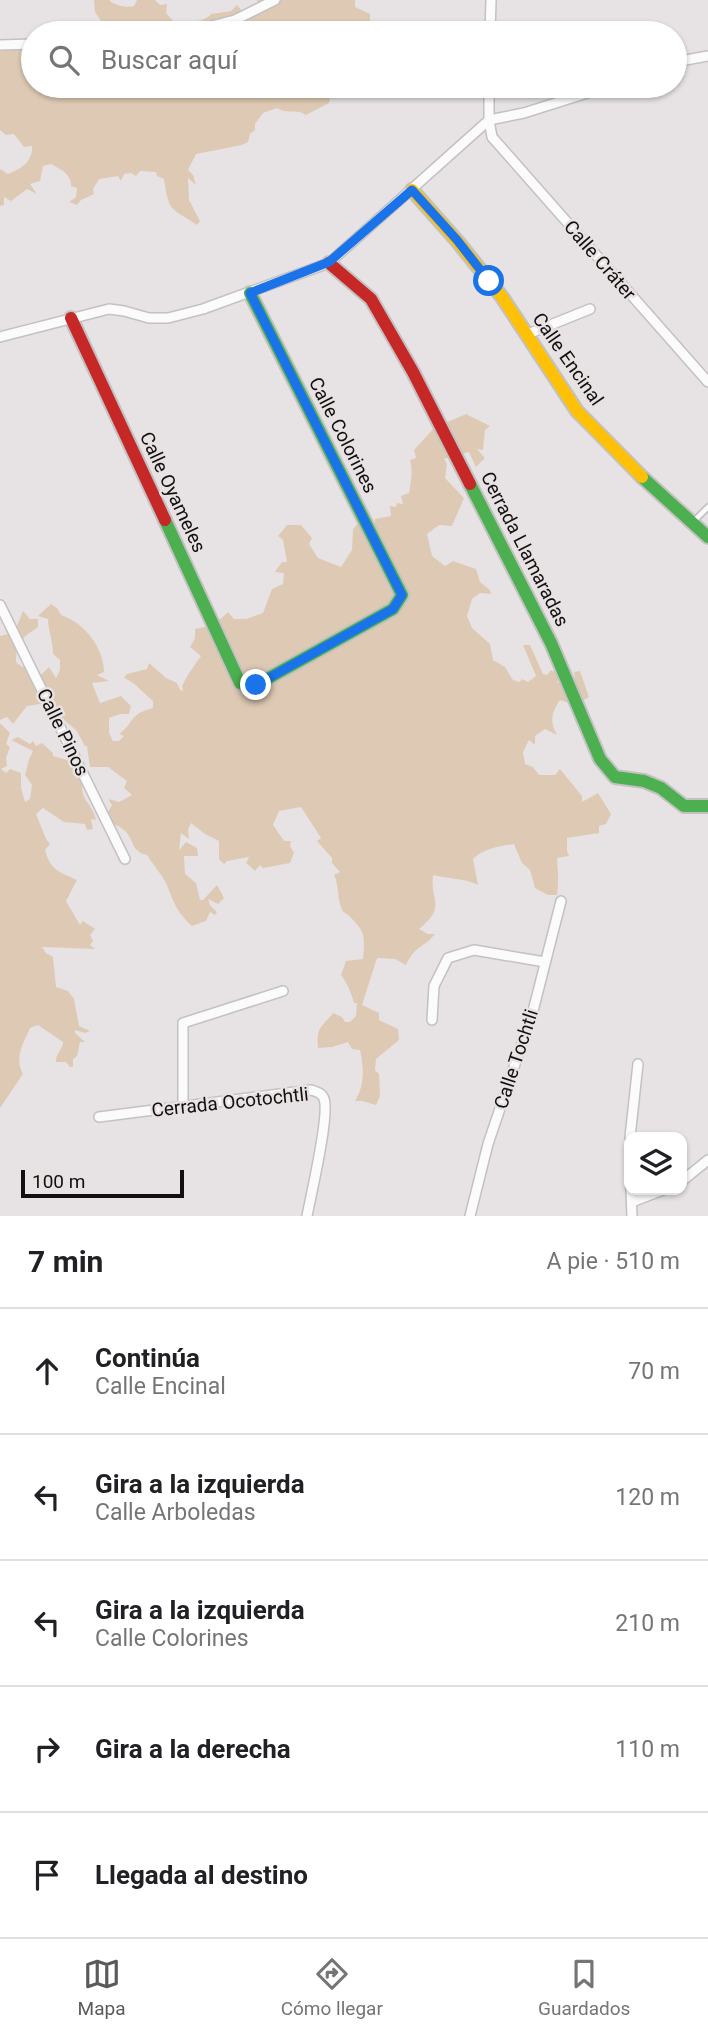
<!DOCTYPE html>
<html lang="es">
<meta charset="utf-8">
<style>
:root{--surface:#fff;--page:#f2f2f2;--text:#202124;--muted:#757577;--line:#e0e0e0;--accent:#5c595a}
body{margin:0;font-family:Roboto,sans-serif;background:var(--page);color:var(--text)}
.controls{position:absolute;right:21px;bottom:21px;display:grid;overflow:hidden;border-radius:14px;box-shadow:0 2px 5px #0004}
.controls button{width:63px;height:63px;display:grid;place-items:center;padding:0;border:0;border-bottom:2px solid var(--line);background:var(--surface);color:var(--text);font:35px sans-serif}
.scale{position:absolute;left:21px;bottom:18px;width:163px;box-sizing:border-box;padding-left:7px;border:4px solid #110f10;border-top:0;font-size:19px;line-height:24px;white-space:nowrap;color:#110f10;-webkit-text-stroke:5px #e8e2e3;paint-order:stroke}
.stop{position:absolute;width:21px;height:21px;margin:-16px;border:5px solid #1a73e8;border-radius:50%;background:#fff}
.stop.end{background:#1a73e8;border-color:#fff;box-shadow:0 2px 7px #0008}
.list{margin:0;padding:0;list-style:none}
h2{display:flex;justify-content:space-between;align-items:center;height:91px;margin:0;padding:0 28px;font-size:30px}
h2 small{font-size:23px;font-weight:400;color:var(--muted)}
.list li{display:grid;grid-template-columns:46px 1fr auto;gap:21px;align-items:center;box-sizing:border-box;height:126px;padding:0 28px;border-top:2px solid var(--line)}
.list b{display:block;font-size:26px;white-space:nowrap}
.list p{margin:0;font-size:23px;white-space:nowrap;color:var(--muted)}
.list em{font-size:23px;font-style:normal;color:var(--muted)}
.icon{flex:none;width:38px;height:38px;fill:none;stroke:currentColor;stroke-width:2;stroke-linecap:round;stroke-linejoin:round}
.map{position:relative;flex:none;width:708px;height:1216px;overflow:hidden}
.search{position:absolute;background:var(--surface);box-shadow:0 2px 5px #0004;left:21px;right:21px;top:21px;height:77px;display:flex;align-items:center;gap:18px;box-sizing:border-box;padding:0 24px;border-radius:38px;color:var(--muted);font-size:26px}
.sheet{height:721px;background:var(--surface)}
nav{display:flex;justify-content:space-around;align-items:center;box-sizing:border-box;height:98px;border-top:2px solid var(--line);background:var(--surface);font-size:19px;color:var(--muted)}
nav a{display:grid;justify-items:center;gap:4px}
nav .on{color:var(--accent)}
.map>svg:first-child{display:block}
.green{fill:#decab4}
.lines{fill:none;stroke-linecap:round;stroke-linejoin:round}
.lane-casing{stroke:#c3c1c1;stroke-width:8}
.street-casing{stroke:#c3c1c1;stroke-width:12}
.fast-casing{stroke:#c3c1c1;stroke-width:16}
.slow-casing{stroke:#c3c1c1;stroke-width:16}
.jam-casing{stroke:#c3c1c1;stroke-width:16}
.lane{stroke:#fbfbfb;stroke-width:4.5}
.street{stroke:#fbfbfb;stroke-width:9}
.fast{stroke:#4caf50;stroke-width:12}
.slow{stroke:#ffc107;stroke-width:12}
.jam{stroke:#c62828;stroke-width:12}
.route{stroke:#1a73e8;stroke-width:9}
.labels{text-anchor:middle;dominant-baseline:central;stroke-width:5;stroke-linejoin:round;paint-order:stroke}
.street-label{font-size:19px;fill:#110f10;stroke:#e8e2e3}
</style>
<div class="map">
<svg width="708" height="1216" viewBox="0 0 708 1216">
<rect width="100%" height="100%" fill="#e7e3e4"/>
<!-- green -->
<g class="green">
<path d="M94 0H109C115 6 127 8 134 6L137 0H155L160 5 167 4 166 13 173 21C186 22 202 24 211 14L231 11 237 5 245 14 251 7 263 14 257 0H355V7L370 14V33H99L103 24 95 12Z"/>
<path d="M33 38V86H335V91L331 94 329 103 306 115C295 108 289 115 277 108L263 113 255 124V130L250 134 248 142 242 145 196 154 188 170 193 175 196 185 188 178 189 200 200 221 197 225C171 207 169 214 164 179L157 176 156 172 140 171 136 176 131 173 124 174 121 181 118 176 99 179 93 189 94 194 81 200 77 205 69 202 76 197 77 188 71 186C72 174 60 169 51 164L43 166 40 181 30 184 37 194 27 189 11 201 4 197V205L0 206V169L8 174C21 169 33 162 32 146L24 147 14 134 6 135 0 130V47L28 42Z"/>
<path d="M466 414 490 426 485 430 483 450 477 449 485 458 476 467 469 452 444 459 447 464 445 478 464 498 452 526 439 525 427 534 432 556 445 566 453 561 476 569 480 582 490 590 491 594 480 593 472 599 467 616 472 628 490 644 493 660 505 667 513 680 520 682 522 679 528 682 536 676 523 645H530L543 674 547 675 551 670 562 675 557 682 562 684 575 678 574 672 580 671 589 697 575 705 560 700C552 712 549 721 557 735L545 729 535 736V745L529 740 523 752 525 764 533 767 539 775H555L560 769 582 796V802L598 793 611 814 606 824 599 826V833L567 838V851L569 856 557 858C558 871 559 881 557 895H548L535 888 530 870 522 863 514 844C500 846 483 849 473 859L478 885C465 878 447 879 433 875 430 902 447 906 419 929L428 934H435C423 949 416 944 406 965L395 959 377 958 362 1005 379 1013V1020L398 1029 399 1040 376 1059 375 1070 379 1074 380 1096 376 1105 362 1101H355C365 1084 364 1069 360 1050L352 1049 348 1042 332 1047 318 1048C316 1027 321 1028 333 1013L342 1017 345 1022H350L356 1016 357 1003H354C351 992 348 985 341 975L346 961 363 959C365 935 365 931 348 915 343 911 343 913 341 907 337 897 339 884 334 875L340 872 332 863V858L317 841 321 838 301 807 279 811 273 825 284 841H291L290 846 294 853 290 863 263 868 260 865 255 871 246 863 249 857 227 861 224 864 219 859V841L205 834 191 823 188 829 189 839 181 833 179 850 186 842 197 848 198 856H184L185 874 196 883 200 900H203L217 885 224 898 218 904 208 899 210 905 217 912 215 915 210 912 206 921 192 926C176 911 174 903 166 883 164 878 152 863 147 855 131 852 134 839 125 831 119 825 111 824 105 817L112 805 108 799 119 802 132 795 124 788 127 781 108 767H90L87 746H85L76 730 57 714 40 704 27 706 13 724 7 717 0 720V636L8 634 5 630 17 626 23 611 30 619H38V627C21 639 17 640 16 662 23 670 33 667 41 675L49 667 56 678 60 670V660L53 654C53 641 48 630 48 619L38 616 51 604 57 608 61 615C83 622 104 647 104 672L97 675 109 681 92 683 100 703 121 696 131 706 129 714H120L109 718V733L113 741H119L124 736 119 734C135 723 128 714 153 708V701C143 693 136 683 124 678L127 674 147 669 149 663 166 678 177 683 180 690 183 691 182 686C187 675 194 666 201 656L190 647 195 638V629L214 625 228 612 234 619H246L263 613 272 589 283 584 284 573 275 572 282 562H287L283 540 278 536 287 525H301L312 538 309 544 318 558 341 567 352 550 353 529 358 523 375 527V519L391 516 390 506 396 507 397 503 403 504 401 496 409 493C411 481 413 472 410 460L416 458 414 450 434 428 438 419 445 423Z"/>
<path d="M0 723 10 733 6 744 10 747 6 758 7 766 1 769 6 773 10 769 21 773V788L25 802 30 799 32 785 25 775 29 759 33 751 11 740 18 737 30 744 33 741 36 746 42 743 53 753V756L67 760 70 763 83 761 82 768 89 774C72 796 92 800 96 820L91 819 93 829 87 830 85 824 64 822 43 808 36 814 46 839 50 844 45 850C51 871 58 871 77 880L66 901 80 925 83 921 95 929 90 935 93 941 90 945 95 949 42 947 46 953 53 957 56 987 68 991 74 999 79 1026 90 1031 85 1033 75 1030V1033L85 1042H80L77 1056 73 1059V1067H70L66 1062H56C55 1054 63 1050 63 1042L38 1025 30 1028C23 1044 14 1058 23 1074L0 1108Z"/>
</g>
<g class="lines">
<!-- lane casing -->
<g class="lane-casing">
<polyline id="lane" points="694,521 708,507"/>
</g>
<!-- street casing -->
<g class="street-casing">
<g id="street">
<polyline points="183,33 235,20 275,0"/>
<polyline points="490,33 491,0"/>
<polyline points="0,45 33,44"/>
<polyline points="675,62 708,56"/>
<polyline points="489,86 489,120 492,137 708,382"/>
<polyline points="528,334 590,309"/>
<polyline points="0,337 109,309 124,311 149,318 168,318 203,309 329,263 489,120 524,113 609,86"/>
<polyline points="0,605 125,859"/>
<polyline points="432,1020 434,986 448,958 474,950 545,962"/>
<polyline points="183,1106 183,1023 283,991"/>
<path d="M99 1117 311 1090C317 1092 322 1093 324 1099 330 1114 311 1195 307 1216"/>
<polyline points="630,1137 638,1064"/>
<polyline points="682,1181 708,1160"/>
<polyline points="631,1190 632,1216"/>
<polyline points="632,1202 663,1190"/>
<polyline points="470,1216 488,1144 533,1011 561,901"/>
</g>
</g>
<!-- fast casing -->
<g class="fast-casing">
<g id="fast">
<polyline points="642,477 708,537"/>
<polyline points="470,484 551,643 600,759 615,777 644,781 661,788 684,806 708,806"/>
<polyline points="165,520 240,683 256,685 393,609 402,595 250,293"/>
</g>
</g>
<!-- slow casing -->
<g class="slow-casing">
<polyline id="slow" points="412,190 458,242 502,297 577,411 642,477"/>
</g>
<!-- jam casing -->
<g class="jam-casing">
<g id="jam">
<polyline points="329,263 371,299 413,372 470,484"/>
<polyline points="71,318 165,520"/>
</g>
</g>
<!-- lane -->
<use href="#lane" class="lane"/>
<!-- street -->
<use href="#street" class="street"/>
<!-- fast -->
<use href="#fast" class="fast"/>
<!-- slow -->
<use href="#slow" class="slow"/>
<!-- jam -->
<use href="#jam" class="jam"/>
</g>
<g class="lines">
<!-- route -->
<polyline class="route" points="256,685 393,609 402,595 250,293 329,262 412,190 457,240 489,281"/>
</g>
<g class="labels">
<!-- street labels -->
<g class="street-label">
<text transform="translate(600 260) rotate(49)">Calle Cráter</text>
<text transform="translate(568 359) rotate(55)">Calle Encinal</text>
<text transform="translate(343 435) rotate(63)">Calle Colorines</text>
<text transform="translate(173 492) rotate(65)">Calle Oyameles</text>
<text transform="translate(525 549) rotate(63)">Cerrada Llamaradas</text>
<text transform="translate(63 732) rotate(64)">Calle Pinos</text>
<text transform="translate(516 1059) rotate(-72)">Calle Tochtli</text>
<text transform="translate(230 1102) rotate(-6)">Cerrada Ocotochtli</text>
</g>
</g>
</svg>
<div class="controls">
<button><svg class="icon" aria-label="layers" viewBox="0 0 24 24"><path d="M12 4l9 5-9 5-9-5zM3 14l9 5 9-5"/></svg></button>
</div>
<div class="scale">100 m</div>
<div class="stop" style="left:489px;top:281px"></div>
<div class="stop end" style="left:256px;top:685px"></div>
<div class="search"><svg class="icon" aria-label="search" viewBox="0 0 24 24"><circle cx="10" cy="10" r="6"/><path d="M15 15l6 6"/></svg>Buscar aquí</div>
</div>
<section class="sheet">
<h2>7 min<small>A pie · 510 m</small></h2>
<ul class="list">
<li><svg class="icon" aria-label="ahead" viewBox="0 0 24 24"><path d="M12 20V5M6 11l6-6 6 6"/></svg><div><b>Continúa</b><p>Calle Encinal</p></div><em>70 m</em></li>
<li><svg class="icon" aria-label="left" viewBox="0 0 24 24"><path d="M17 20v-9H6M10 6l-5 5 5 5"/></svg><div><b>Gira a la izquierda</b><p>Calle Arboledas</p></div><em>120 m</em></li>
<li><svg class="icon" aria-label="left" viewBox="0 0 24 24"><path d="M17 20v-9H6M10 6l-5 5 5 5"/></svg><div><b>Gira a la izquierda</b><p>Calle Colorines</p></div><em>210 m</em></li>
<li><svg class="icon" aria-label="right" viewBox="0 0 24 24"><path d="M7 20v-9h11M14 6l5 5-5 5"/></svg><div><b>Gira a la derecha</b></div><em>110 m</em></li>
<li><svg class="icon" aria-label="arrive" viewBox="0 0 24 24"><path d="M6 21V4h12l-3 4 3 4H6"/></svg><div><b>Llegada al destino</b></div></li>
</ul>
</section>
<nav>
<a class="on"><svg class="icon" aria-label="map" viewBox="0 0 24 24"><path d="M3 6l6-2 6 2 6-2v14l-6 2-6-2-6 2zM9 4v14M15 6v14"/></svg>Mapa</a>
<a><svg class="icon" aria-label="directions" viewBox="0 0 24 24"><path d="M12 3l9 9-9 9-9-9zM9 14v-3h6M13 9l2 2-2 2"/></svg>Cómo llegar</a>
<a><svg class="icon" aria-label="saved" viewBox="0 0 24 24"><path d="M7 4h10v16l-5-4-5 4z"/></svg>Guardados</a>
</nav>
